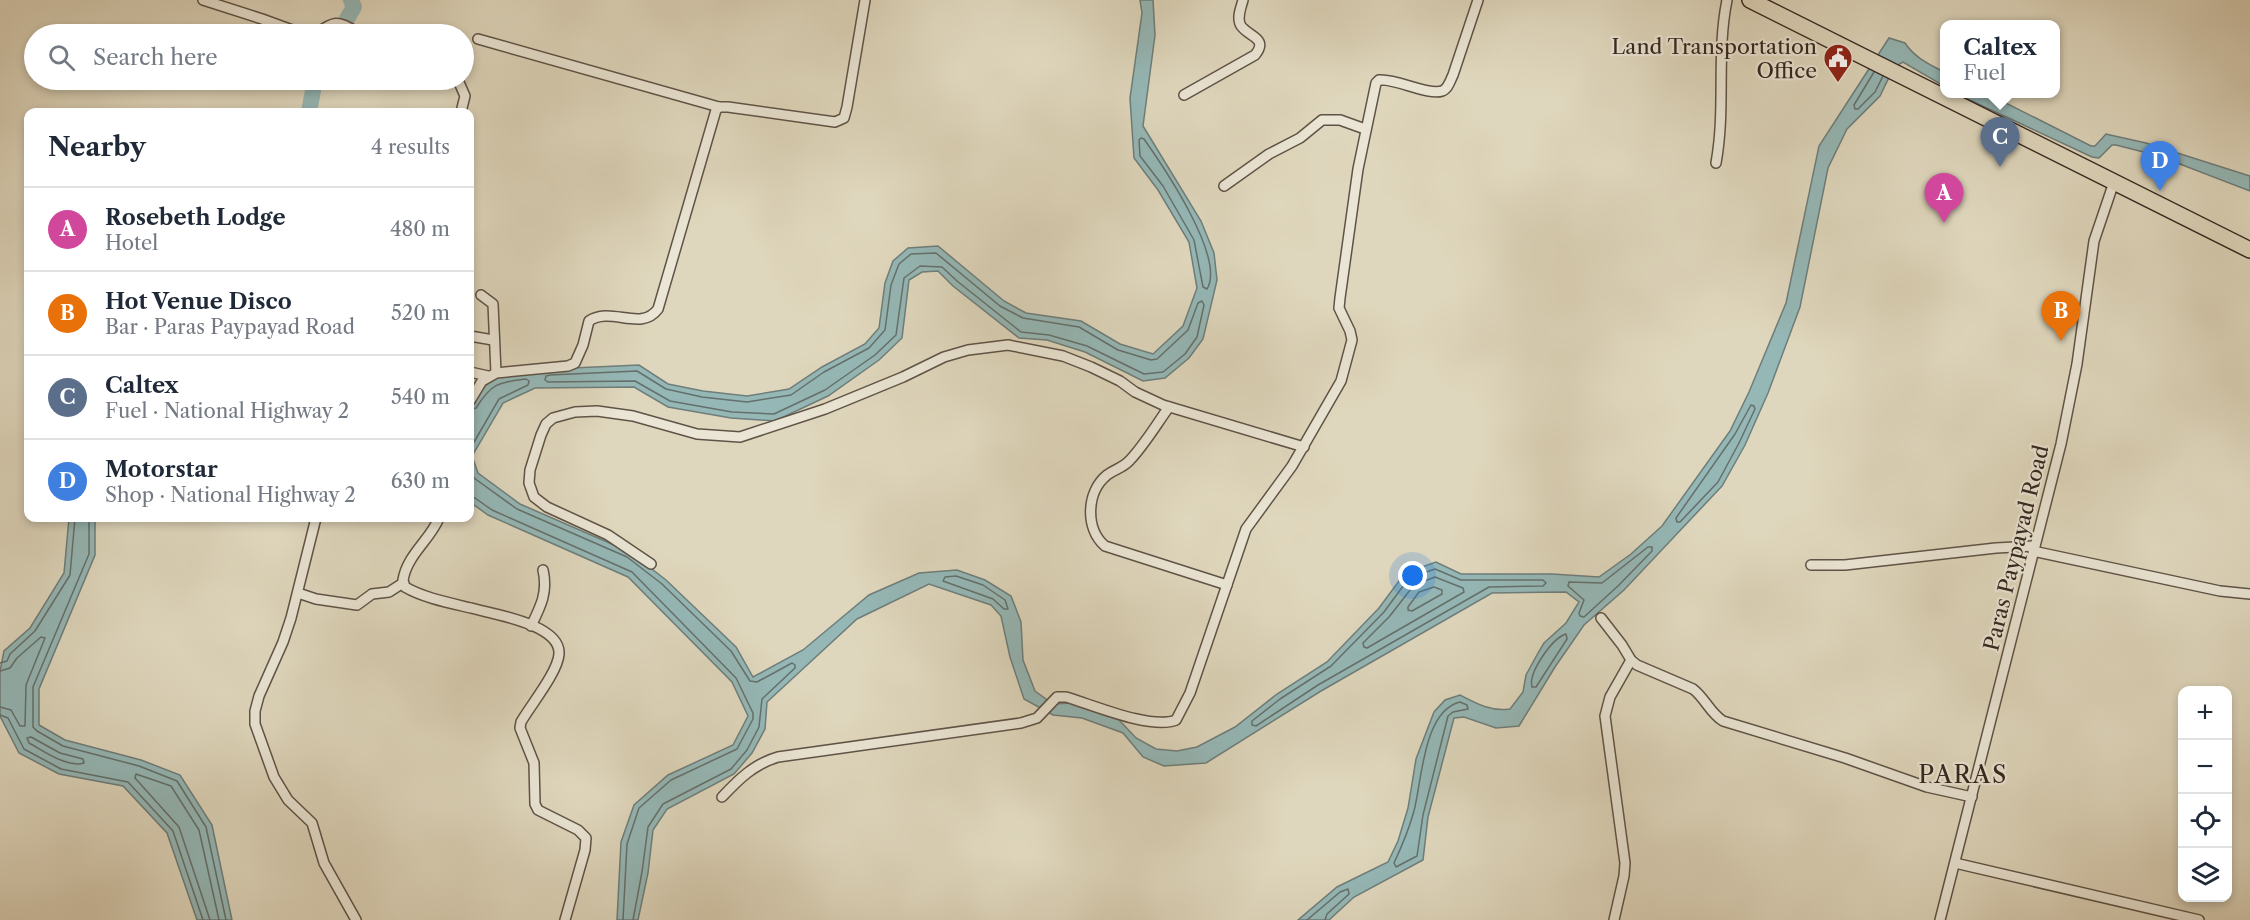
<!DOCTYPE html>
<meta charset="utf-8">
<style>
:root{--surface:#fff;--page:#f6f6f7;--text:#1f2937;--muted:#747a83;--line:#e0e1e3;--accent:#1a73e8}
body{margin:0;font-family:"Libre Caslon Text",serif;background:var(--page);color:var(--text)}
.controls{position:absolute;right:18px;bottom:18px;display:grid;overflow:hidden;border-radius:12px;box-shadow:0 3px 9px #0003}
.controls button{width:54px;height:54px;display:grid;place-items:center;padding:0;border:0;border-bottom:2px solid var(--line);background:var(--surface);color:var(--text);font:30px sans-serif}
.you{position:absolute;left:1413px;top:576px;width:21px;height:21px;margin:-15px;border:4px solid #fff;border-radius:50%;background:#1a73e8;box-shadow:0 0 0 9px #1a73e833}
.badge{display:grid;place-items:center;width:39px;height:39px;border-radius:50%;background:var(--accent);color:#fff;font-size:20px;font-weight:700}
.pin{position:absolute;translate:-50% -50px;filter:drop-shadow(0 2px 3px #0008)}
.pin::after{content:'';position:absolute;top:32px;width:21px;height:18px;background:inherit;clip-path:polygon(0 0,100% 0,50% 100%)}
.popup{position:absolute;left:1940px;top:20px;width:120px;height:78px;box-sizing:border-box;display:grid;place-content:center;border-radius:12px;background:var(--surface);filter:drop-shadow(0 2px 4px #0005);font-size:20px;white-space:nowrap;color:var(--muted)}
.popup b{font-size:22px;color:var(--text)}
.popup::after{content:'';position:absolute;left:50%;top:100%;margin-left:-12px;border:12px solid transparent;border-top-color:var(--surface)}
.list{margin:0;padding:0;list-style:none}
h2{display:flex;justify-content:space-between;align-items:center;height:78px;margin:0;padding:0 24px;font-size:26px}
h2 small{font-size:20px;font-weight:400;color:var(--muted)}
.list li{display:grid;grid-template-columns:39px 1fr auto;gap:18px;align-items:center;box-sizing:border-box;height:84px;padding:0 24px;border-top:2px solid var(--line)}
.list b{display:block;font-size:22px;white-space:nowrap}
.list p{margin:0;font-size:20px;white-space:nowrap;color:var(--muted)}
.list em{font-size:20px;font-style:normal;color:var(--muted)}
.icon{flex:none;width:33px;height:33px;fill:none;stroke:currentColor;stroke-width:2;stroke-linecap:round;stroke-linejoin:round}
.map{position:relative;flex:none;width:2250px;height:920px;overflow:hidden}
.search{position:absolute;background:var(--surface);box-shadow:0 3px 9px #0003;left:24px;top:24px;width:450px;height:66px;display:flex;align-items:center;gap:15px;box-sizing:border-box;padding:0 21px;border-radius:33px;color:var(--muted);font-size:22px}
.panel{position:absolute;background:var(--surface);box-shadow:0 3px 9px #0003;left:24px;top:108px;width:450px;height:414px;border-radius:12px}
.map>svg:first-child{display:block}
.water{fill:#95b8b7;stroke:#6e7e7b;stroke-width:1.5}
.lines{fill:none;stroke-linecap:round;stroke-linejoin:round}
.shore{stroke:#64706c;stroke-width:1.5}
.river{stroke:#95b8b7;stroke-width:16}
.street-casing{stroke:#5f5347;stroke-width:12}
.primary-casing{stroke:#342720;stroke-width:18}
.street{stroke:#eae5d4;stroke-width:9}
.primary{stroke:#dfd7bd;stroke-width:15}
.labels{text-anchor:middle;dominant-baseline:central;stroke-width:4.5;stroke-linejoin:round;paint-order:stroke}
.poi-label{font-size:21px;fill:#342720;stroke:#eae5d4;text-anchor:end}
.street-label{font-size:21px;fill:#342720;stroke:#eae5d4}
.quarter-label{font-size:24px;letter-spacing:1.5px;fill:#342720;stroke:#eae5d4}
</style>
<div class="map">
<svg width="2250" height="920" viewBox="0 0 2250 920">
<rect width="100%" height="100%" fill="#dfd7bd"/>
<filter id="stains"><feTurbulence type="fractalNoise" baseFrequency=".00333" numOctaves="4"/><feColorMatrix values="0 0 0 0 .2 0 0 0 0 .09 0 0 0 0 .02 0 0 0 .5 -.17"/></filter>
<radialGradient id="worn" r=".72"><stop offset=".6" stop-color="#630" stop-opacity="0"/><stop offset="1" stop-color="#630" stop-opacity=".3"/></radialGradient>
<!-- water -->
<g class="water">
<path d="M1140 0H1153L1155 35 1143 126 1201 221 1214 253 1217 280 1203 339 1189 358 1165 378 1143 381 1085 352 1047 340 1019 338 953 286 938 271 922 272 909 280 902 338 879 360 828 396 775 421 731 418 668 407 634 387 535 388 503 403 472 456 478 473 520 504 630 552 666 580 736 647 753 677 803 650 869 595 919 573 957 570 985 580 1011 596 1021 622 1023 660 1035 691 1053 704 1072 703 1119 720 1136 738 1156 749 1177 751 1197 747 1235 727 1277 694 1327 662 1379 608 1405 573 1436 562 1461 574H1552L1599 577 1631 554 1662 526 1730 431 1749 392 1786 303 1819 146 1889 38 1905 43C1915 58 1929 64 1944 72V86L1903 62 1894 67 1880 96 1847 129 1828 168 1800 307 1768 393 1745 445 1722 486 1624 590 1584 625 1555 667 1519 726 1496 728 1464 717 1454 718 1428 817 1423 860 1354 897 1329 920H1298L1337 887 1388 862 1398 841 1408 808 1416 759 1434 712 1445 700 1460 695C1477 704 1492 712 1510 709L1523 692 1526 675 1538 653 1544 643 1566 623 1579 602 1566 592 1492 593 1321 691 1206 763 1164 766 1143 757 1123 733 1082 718 1053 715 1024 699 1010 657 1001 616 991 605 929 584 857 619 767 702 765 729 752 753 734 774 667 809 653 830 648 873 638 920H617L621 842 634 805 668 775 733 745 748 716 732 682 628 577 488 515 470 502V409L479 390 498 377 550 369 639 365 668 384 703 391 747 396 789 389 822 367 865 344 879 328 885 283 893 261 908 248 938 246 1004 301 1026 313 1081 321 1120 344 1153 354 1183 326 1197 288 1189 242 1158 190 1134 158 1130 98 1142 13Z"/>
<polygon points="1957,94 1988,94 2091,146 2095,146 2106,134 2146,143 2250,176 2250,191 2159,156 2116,145 2112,145 2099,158 2092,157"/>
<polygon points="69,518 95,518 95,555 39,689 39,725 65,740 141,760 180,775 212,825 232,920 197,920 167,833 123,786 59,774 19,753 0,716 0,671 4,651 30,628 64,573"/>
</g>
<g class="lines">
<!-- shore -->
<g class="shore">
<polyline points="1874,72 1854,105 1855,109 1858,109 1875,92 1883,76"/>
<path d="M1141 138 1144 139C1163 166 1226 258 1207 289L1203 287 1194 240 1163 186 1140 156 1139 140Z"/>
<polygon points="936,253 1000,306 1023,318 1079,327 1118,350 1151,360 1157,359 1188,330 1198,303 1202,301 1204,305 1197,337 1185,354 1163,372 1144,374 1087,346 1049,335 1021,332 957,281 942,267 920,266 904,278 896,335 875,355 825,390 774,414 732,412 670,401 635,381 548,382 545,380 546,376 550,375 637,371 666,389 702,397 747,402 791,395 824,372 869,348 885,330 891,285 899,264 911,254"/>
<polygon points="1751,405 1754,406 1755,409 1739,443 1718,482 1680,522 1677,522 1676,518 1735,434"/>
<path d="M470 410 476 408C492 383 497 383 526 379L529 381 528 385 499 399 470 449"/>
<polyline points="470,466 474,478 517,509 627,557 662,584 731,651 750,681 757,682 792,663 795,665 795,668 762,699 759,727 747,750 731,769 663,804 648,827 642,872 633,920"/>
<polyline points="470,497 475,498 492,510 632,572 736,678 753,713 753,719 737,749 671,780 639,808 627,844 623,920"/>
<polyline points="89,518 89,554 33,687 33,727 37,731 63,746 139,766 177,781 206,827 226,920"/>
<polygon points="1648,547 1652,547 1652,551 1619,585 1584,617 1580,616 1579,613 1584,600 1568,586 1569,582 1602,583"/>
<polygon points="1435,569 1461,580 1543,580 1546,583 1543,586 1489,587 1318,685 1256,726 1252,725 1252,721 1280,699 1331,666 1384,612 1409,578"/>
<polygon points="956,576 983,585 1005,600 1008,609 1004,609 993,599 943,581 945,577"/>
<polygon points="1435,577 1463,588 1464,592 1367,648 1364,647 1363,643 1389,617 1414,585"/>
<polygon points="1434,587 1442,590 1442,594 1412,611 1408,610 1408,607 1419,592"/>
<path d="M1566 634 1567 639 1536 687H1532C1528 673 1552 638 1566 634Z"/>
<polyline points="0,663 7,661 10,654 35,631 70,575 75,518"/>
<polyline points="0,671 10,668 17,658 41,637 45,638 26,685 25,726 20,726 11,710 0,707"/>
<path d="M1460 702 1467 705 1468 709 1453 712 1448 716 1423 815 1417 856 1396 867 1394 863C1402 846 1409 829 1414 811 1422 781 1423 711 1460 702Z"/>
<polyline points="0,715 8,718 24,749 61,769 128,782 173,831 203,920"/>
<path d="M31 737 60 753 83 759 84 763C67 768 44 751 29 743L27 738Z"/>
<polyline points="210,920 179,827 135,778 136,774 171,786 199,830 219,920"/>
<polyline points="1307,920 1340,892 1348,889 1349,894 1327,914 1325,920"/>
</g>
<!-- river -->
<g class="river">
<polyline points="338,34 354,7 351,0"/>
<polyline points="309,112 315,80"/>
</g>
<!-- street casing -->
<g class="street-casing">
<g id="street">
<polyline points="203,0 262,19 303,34"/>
<path d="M316 34C337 18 338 22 361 34"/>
<polyline points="478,39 719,107"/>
<polyline points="458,80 465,96 461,112"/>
<path d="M1184 95 1255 55C1270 37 1245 36 1240 24 1237 16 1241 8 1243 0"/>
<path d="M1716 163C1726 108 1716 55 1727 0"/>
<polyline points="1224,186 1269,154 1300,138 1322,120 1340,120 1365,129"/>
<polyline points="481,295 493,304 496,373"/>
<polyline points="470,336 493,340"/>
<polyline points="470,372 488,376"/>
<path d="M470 401 482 381 496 373 568 366 575 363 583 345 589 321C611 306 641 332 658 309L716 110 719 107H728L835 122 844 118 847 107 865 0"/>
<path d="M1169 407C1156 425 1145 444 1130 460 1123 468 1115 469 1107 475 1086 492 1085 529 1105 546L1227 585"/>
<polyline points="316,518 291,618 283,642 259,696 255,711 255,724 274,777 288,800 312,823 324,863 356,920"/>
<path d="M439 518C430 540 407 555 403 580L405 587C424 598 450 603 471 608 492 614 561 624 559 654 558 672 530 706 521 722L520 728 534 763 535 804 538 810 578 830 586 838 585 850 565 920"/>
<polyline points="2033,551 2220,591 2250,594"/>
<polyline points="651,564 608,535 547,507 534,497 529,483 530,470 541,435 546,424 553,418 575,412 597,411 633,416 697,434 740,437 825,409 903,377 944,357 968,350 1008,345 1063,356 1091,367 1120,381 1135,392 1163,405 1304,447"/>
<polyline points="1811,565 1845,565 1996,548 2034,546"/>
<polyline points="298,593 316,599 357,605 372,594 389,592 403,583"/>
<path d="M1601 618 1622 645 1631 660 1637 665 1693 689C1705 698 1710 713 1723 721L1845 758 1927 787 1972 797"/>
<path d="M531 626C541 606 548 592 543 570"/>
<path d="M722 797C739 779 754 764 778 757L1021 723 1037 718 1057 697H1066C1093 705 1151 730 1176 720L1190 693 1246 529 1292 466 1341 381 1352 340 1350 331 1339 308 1340 298 1358 169 1376 83 1379 80C1396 78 1428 96 1442 91 1448 89 1450 81 1453 75L1478 0"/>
<polyline points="1955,863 2199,920"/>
<polyline points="1614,920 1624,876 1625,863 1605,716 1610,697 1631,660"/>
<polyline points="1940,920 2061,444 2077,364 2094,241 2114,182"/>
</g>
</g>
<!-- primary casing -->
<g class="primary-casing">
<polyline id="primary" points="1750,0 2250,250"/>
</g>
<!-- street -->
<use href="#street" class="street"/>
<!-- primary -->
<use href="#primary" class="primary"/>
</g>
<!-- icons -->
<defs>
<g id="civic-pin" transform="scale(1.5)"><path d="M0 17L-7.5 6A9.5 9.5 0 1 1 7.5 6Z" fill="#8f2418" stroke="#eae5d4"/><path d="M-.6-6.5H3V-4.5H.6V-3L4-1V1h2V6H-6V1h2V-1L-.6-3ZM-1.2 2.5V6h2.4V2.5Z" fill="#fff"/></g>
</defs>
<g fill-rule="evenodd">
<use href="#civic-pin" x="1838" y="58"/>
</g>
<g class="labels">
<!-- poi labels -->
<g class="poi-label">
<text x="1817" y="46">Land Transportation<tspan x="1817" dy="24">Office</tspan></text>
</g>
<!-- street labels -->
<g class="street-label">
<text transform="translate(2016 548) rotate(-76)">Paras Paypayad Road</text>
</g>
<!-- quarter labels -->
<g class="quarter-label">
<text x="1963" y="774">PARAS</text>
</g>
</g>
<rect width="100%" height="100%" filter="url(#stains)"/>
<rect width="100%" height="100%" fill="url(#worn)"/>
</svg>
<div class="controls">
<button>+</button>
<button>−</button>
<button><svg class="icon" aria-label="locate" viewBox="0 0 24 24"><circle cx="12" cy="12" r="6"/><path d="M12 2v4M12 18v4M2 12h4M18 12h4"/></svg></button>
<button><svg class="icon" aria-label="layers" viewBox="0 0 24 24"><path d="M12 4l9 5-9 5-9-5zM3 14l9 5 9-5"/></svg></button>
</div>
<div class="you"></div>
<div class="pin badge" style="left:1944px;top:223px;background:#d1479c">A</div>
<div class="pin badge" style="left:2061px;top:341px;background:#e8710a">B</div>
<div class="pin badge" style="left:2000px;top:167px;background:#5c6f8a">C</div>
<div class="popup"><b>Caltex</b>Fuel</div>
<div class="pin badge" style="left:2160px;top:191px;background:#3f7fe0">D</div>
<div class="search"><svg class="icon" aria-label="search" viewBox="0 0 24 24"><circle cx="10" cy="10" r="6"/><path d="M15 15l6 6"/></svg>Search here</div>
<section class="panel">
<h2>Nearby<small>4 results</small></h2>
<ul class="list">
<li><span class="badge" style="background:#d1479c">A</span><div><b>Rosebeth Lodge</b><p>Hotel</p></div><em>480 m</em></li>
<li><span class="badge" style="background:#e8710a">B</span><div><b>Hot Venue Disco</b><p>Bar · Paras Paypayad Road</p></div><em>520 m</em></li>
<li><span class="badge" style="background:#5c6f8a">C</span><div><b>Caltex</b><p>Fuel · National Highway 2</p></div><em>540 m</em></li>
<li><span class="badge" style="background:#3f7fe0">D</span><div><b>Motorstar</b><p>Shop · National Highway 2</p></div><em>630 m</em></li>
</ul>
</section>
</div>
